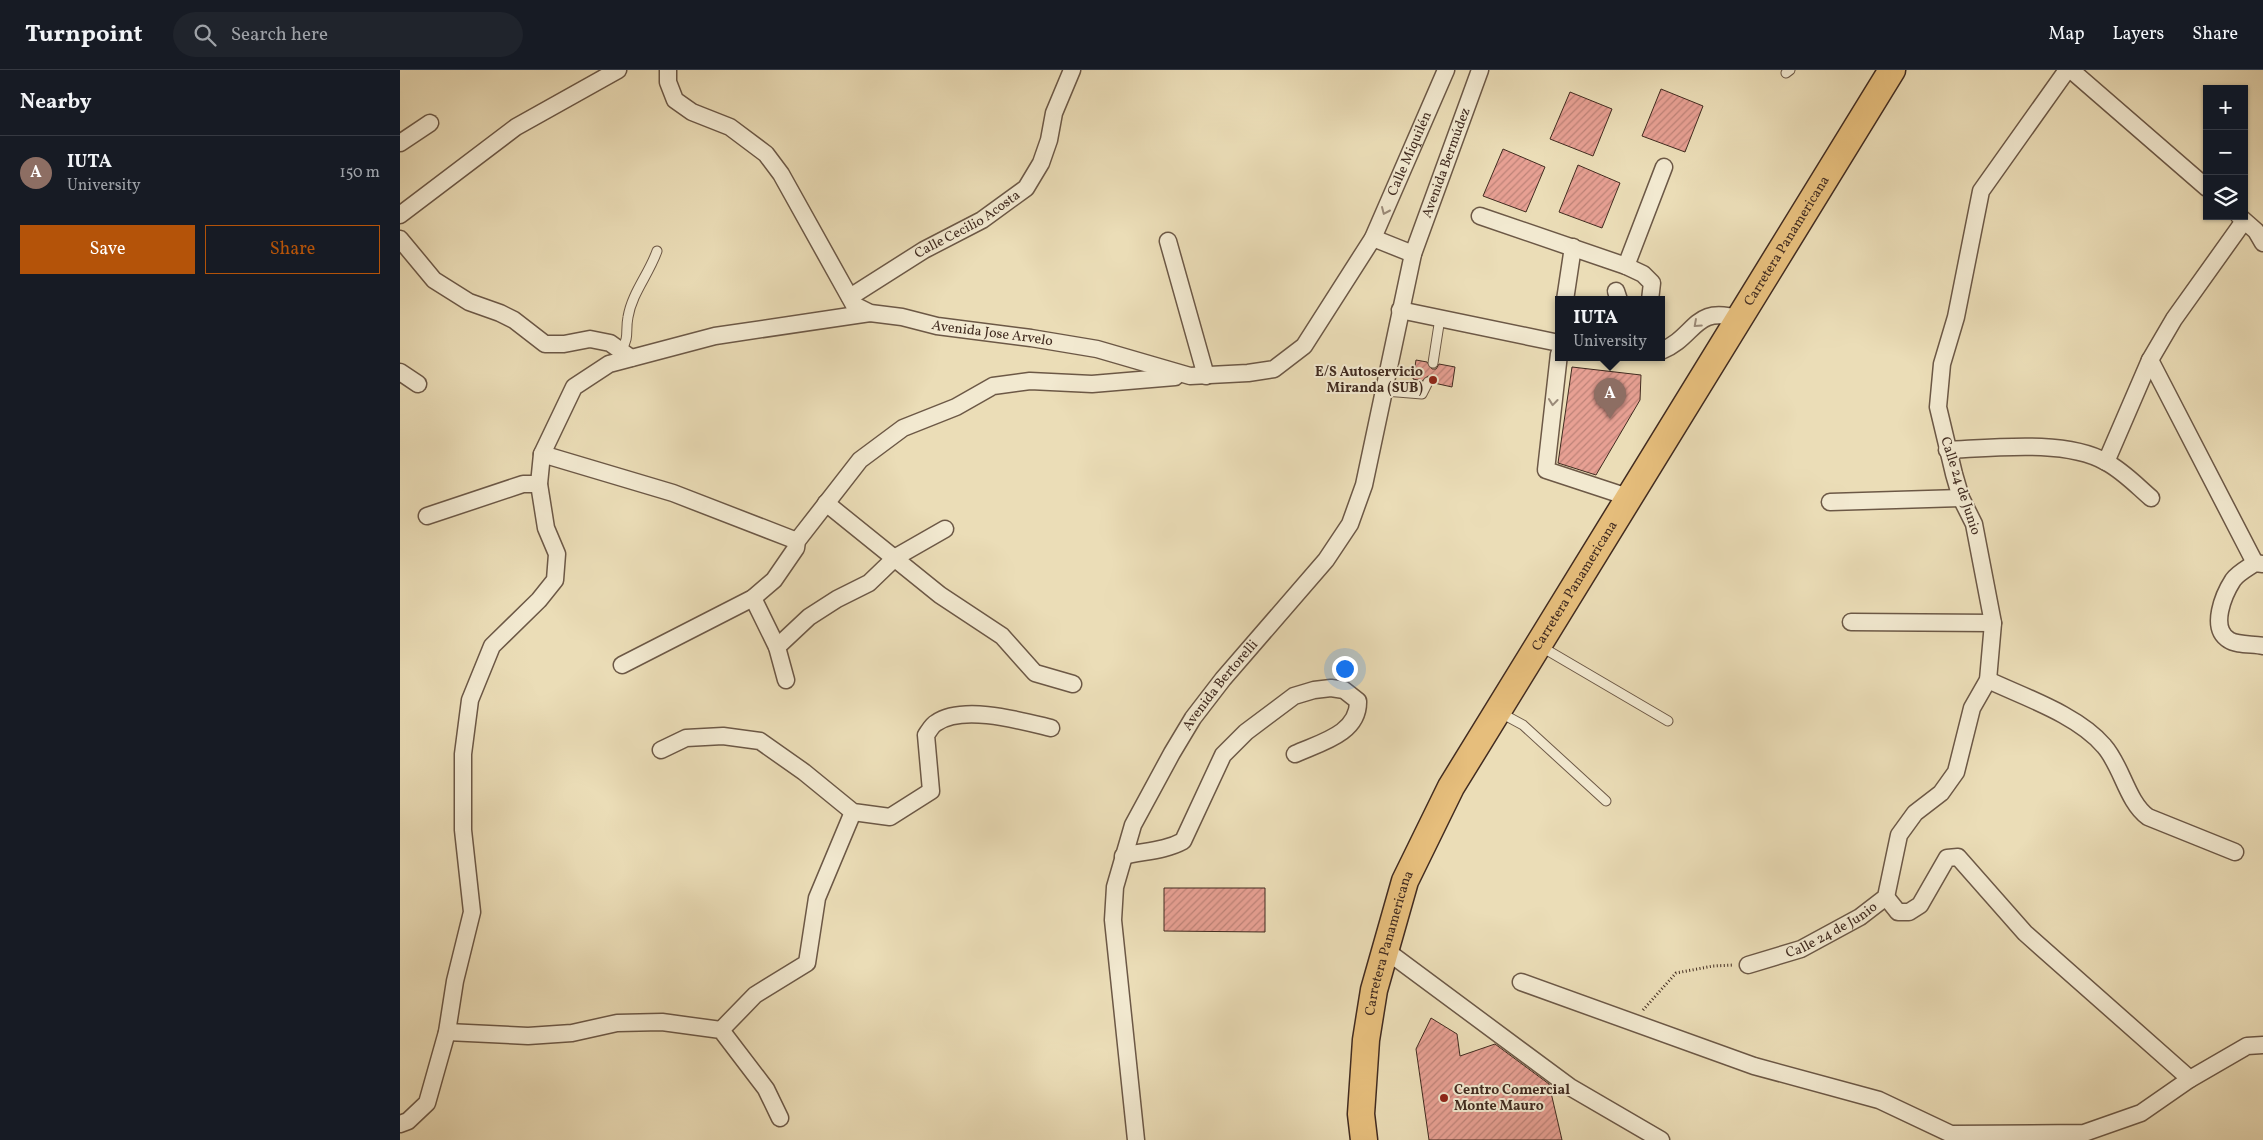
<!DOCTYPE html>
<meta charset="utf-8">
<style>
:root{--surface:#171b24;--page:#20242c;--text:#f1f3f6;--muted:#9ea1a6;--line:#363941;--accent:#b45309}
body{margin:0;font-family:Vollkorn,serif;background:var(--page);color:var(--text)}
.controls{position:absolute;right:15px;top:15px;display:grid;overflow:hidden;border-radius:0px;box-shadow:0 1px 4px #0004}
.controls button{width:45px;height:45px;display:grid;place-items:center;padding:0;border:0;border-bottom:1px solid var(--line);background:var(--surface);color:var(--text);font:25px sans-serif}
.you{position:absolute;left:944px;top:598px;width:18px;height:18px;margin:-12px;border:4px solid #fff;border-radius:50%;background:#1a73e8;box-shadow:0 0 0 8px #1a73e833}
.badge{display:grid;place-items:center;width:32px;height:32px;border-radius:50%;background:var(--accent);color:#fff;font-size:16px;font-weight:700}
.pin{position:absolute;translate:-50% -41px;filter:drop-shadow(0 1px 2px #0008)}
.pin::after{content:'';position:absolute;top:26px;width:18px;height:15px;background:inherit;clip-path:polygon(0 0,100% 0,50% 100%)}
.popup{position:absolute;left:1155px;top:226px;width:110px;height:65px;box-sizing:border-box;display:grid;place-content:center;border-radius:0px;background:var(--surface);filter:drop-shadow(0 1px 4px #0005);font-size:16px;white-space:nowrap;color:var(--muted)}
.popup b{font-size:19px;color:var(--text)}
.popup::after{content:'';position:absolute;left:50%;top:100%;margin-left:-10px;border:10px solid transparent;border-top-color:var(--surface)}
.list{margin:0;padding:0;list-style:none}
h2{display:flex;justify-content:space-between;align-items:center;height:65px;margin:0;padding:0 20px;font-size:21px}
h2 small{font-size:16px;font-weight:400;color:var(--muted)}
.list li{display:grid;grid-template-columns:32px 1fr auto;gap:15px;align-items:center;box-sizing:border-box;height:75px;padding:0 20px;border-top:1px solid var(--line)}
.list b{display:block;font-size:19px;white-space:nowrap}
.list p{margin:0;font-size:16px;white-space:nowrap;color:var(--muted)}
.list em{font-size:16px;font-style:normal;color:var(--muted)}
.actions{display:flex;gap:10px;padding:15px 20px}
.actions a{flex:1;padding:11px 0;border:1px solid var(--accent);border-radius:0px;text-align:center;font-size:18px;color:var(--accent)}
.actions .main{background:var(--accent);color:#fff}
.icon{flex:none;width:28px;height:28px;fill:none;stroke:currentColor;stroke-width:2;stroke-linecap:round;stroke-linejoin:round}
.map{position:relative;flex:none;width:1863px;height:1070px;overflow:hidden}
header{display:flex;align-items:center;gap:30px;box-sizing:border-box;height:70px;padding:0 25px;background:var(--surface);border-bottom:1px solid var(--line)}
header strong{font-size:24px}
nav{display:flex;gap:28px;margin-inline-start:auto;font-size:18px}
.search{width:350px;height:45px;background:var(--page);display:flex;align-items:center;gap:12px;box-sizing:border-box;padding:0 18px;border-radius:28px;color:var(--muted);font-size:19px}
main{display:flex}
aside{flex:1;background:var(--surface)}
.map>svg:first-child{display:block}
.building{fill:url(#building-hatch);stroke:#412b20}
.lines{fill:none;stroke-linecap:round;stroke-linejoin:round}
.service-casing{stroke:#6c5846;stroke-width:11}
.minor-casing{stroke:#6c5846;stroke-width:19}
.primary-casing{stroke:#412b20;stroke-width:29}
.path{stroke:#412b20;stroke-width:3;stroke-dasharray:1 2.5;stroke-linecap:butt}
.service{stroke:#f2e9d0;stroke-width:9}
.minor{stroke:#f2e9d0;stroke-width:16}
.primary{stroke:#e6be7c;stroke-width:26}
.oneway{stroke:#9a8a78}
.poi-dot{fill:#8f2418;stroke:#f2e9d0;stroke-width:2}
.labels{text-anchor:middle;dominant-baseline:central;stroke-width:4;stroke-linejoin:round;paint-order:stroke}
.street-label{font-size:14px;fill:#412b20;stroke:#f2e9d0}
.poi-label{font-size:14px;font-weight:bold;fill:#412b20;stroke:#f2e9d0;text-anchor:end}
</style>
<header>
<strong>Turnpoint</strong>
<div class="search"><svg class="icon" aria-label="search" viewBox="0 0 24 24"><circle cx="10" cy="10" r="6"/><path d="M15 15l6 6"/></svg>Search here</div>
<nav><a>Map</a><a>Layers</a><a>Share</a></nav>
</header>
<main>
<aside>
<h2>Nearby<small></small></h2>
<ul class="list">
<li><span class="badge" style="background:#8d6e63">A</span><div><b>IUTA</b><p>University</p></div><em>150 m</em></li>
</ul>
<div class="actions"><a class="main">Save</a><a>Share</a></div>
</aside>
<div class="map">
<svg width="1863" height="1070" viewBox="0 0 1863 1070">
<defs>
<pattern id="building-hatch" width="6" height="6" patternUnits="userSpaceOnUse" patternTransform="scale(1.25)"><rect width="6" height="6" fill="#e7a093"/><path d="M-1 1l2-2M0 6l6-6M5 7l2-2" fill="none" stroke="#bd8378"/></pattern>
</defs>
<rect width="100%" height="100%" fill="#ebddb7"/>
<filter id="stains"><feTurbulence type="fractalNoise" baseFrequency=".004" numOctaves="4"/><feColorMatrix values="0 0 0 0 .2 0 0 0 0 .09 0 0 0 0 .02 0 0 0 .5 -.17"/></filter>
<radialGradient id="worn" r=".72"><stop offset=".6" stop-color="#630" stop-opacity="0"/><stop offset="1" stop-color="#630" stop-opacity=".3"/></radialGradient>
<!-- building -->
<g class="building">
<polygon points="1261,19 1303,36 1285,82 1242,66"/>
<polygon points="1170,22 1212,39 1193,86 1150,69"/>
<polygon points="1103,79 1145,97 1126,142 1083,126"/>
<polygon points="1178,95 1220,113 1202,158 1159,142"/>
<polygon points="1016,290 1027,292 1032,299 1036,299 1039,294 1055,297 1052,317 1034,313 1033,308 1028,306 1022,311 1013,309"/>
<polygon points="1172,297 1241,305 1240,330 1196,405 1158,393"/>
<polygon points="764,818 865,818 865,862 764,861"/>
<polygon points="1031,948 1057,964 1060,986 1095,974 1149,1014 1162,1070 1029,1070 1016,979"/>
</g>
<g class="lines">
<!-- service casing -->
<g class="service-casing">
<g id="service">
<polyline points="1386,3 1390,0"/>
<path d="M221 281C230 266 225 262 228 247 232 223 249 204 257 181"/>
<polyline points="1033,293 1040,248"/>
<polyline points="985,321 1022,324 1028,312"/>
<polyline points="1140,576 1268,651"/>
<polyline points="1099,642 1123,655 1206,731"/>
</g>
</g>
<!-- minor casing -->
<g class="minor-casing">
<g id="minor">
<path id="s1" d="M268 0V12L275 30 292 42 330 57 366 84 381 104 454 235 470 243 502 247 537 256 631 268 697 279 790 306 848 303 874 299 904 276 973 168 1046 0"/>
<polyline points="1671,0 1807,118"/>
<polyline points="0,73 30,53"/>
<polyline points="0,145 116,57 218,0"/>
<polyline points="1080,146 1226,196 1243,204 1252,213 1250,230"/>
<polyline points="1839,146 1856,161 1863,173"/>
<polyline points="973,168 1013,184"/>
<polyline points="0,169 34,210 69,232 100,243 114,250 145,274 164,274 190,269 210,273 231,288"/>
<polyline points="768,171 806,306"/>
<polyline points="1226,196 1264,97"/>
<polyline points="1216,221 1219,230"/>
<path id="s2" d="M450 227 524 180 582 150 626 118 641 93 649 70 654 43 672 0"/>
<polyline points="1165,230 1173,177"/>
<polyline points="1000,240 1159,273"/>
<path d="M1261 281C1296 267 1294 234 1339 249"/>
<polyline points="1159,284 1146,400 1228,427"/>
<polyline points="1750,290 1855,493"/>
<polyline points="0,302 18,314"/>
<path d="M1547 380C1592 378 1666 369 1706 392 1723 401 1736 415 1751 428"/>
<polyline points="142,384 273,423 397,471"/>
<polyline points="1706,392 1750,290 1774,249 1844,151"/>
<polyline points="1430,432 1561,428"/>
<polyline points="426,433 540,525 602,566 635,603 673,614"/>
<polyline points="27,446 123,414 139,414"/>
<path d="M1863 494 1855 493C1848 498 1838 503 1833 510 1824 524 1809 558 1829 570 1836 575 1854 574 1863 576"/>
<polyline points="353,528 377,577 386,610"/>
<polyline points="1451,552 1593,553"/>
<polyline points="377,577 409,547 437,529 469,513 496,487 545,459"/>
<polyline points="222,595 353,528 374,510 396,478 397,471 460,390 503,358 556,337 593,316 630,311 692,314 775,307"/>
<path d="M1588 610C1624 627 1678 645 1704 676 1722 696 1727 732 1748 747L1835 782"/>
<path d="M261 680 286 668 323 666 360 671 404 702 453 742 490 747 531 721 526 665C529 661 532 655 536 653 563 634 622 651 651 658"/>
<path d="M723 786C743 781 765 781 783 771L823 685 846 662 894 626 914 620 931 618 944 620 958 631C959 664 919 673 895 684"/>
<polyline points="1486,827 1498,842 1509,842 1520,835 1547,788 1558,787 1625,863 1790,1009"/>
<polyline points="984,879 1170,1017 1261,1070"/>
<path id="s3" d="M1348 895 1401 879 1460 847 1486 827 1499 765 1515 743 1541 723 1556 702 1572 638 1588 610 1593 553 1574 454 1561 428 1554 404 1538 337 1542 294 1556 247 1581 121 1667 0"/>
<polyline points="1121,912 1354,996 1479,1030 1551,1064 1684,1063 1741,1043 1790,1009 1847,976 1863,975"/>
<polyline points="321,960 355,925 407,893 417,828 453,742"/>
<polyline points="47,962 128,966 172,963 217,953 262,952 321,960 366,1019 380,1048"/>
<polyline points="0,1054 8,1051 27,1033 47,962 55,911 72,842 63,760 63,684 70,630 92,576 139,530 155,510 157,484 146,458 139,414 142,384 174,317 209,294 315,266 470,243"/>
<path id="s4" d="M736 1070 713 850 715 817 733 755 772 683 793 648 823 609 926 490 950 454 964 415 1013 184 1080 0"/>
</g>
</g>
<!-- primary casing -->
<g class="primary-casing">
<g id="primary">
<path id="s5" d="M964 1070 961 1044 966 970 974 920 1005 811 1051 717 1492 0"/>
</g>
</g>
<!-- path -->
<polyline class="path" points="1243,940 1276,903 1313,896 1334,895"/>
<!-- service -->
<use href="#service" class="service"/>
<!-- minor -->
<use href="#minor" class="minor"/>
<!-- primary -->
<use href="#primary" class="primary"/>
</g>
<!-- one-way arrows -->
<defs><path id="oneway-chevron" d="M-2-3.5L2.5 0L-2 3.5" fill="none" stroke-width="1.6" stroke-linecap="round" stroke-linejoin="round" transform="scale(1.25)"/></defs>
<g class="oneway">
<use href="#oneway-chevron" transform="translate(985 141) rotate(114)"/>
<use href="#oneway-chevron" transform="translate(1297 254) rotate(138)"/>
<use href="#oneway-chevron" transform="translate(1153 332) rotate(96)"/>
</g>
<!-- markers -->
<g class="poi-dot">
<circle cx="1033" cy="310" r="5"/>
<circle cx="1044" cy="1028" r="5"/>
</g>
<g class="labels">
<!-- street labels -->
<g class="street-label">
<text stroke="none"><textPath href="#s1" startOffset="1000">Calle Miquilén</textPath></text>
<text stroke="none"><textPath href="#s4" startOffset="1066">Avenida Bermúdez</textPath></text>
<text stroke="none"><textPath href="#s2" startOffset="138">Calle Cecilio Acosta</textPath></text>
<text stroke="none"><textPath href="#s5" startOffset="1010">Carretera Panamericana</textPath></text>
<text stroke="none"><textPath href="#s1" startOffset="455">Avenida Jose Arvelo</textPath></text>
<text transform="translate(1560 416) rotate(72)">Calle 24 de Junio</text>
<text stroke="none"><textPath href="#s5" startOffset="605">Carretera Panamericana</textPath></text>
<text stroke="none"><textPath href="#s4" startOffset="484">Avenida Bertorelli</textPath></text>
<text stroke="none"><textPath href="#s3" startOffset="91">Calle 24 de Junio</textPath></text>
<text stroke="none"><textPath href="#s5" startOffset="200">Carretera Panamericana</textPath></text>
</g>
<!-- poi labels -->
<g class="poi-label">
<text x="1023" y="302">E/S Autoservicio<tspan x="1023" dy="16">Miranda (SUB)</tspan></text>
<text x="1054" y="1020" text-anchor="start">Centro Comercial<tspan x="1054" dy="16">Monte Mauro</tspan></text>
</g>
</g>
<rect width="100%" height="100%" filter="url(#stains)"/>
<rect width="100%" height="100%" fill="url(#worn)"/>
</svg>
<div class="controls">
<button>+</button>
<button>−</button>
<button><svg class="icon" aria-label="layers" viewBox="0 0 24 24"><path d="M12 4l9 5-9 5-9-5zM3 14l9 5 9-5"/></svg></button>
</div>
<div class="you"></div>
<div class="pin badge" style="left:1210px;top:349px;background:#8d6e63">A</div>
<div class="popup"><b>IUTA</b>University</div>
</div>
</main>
